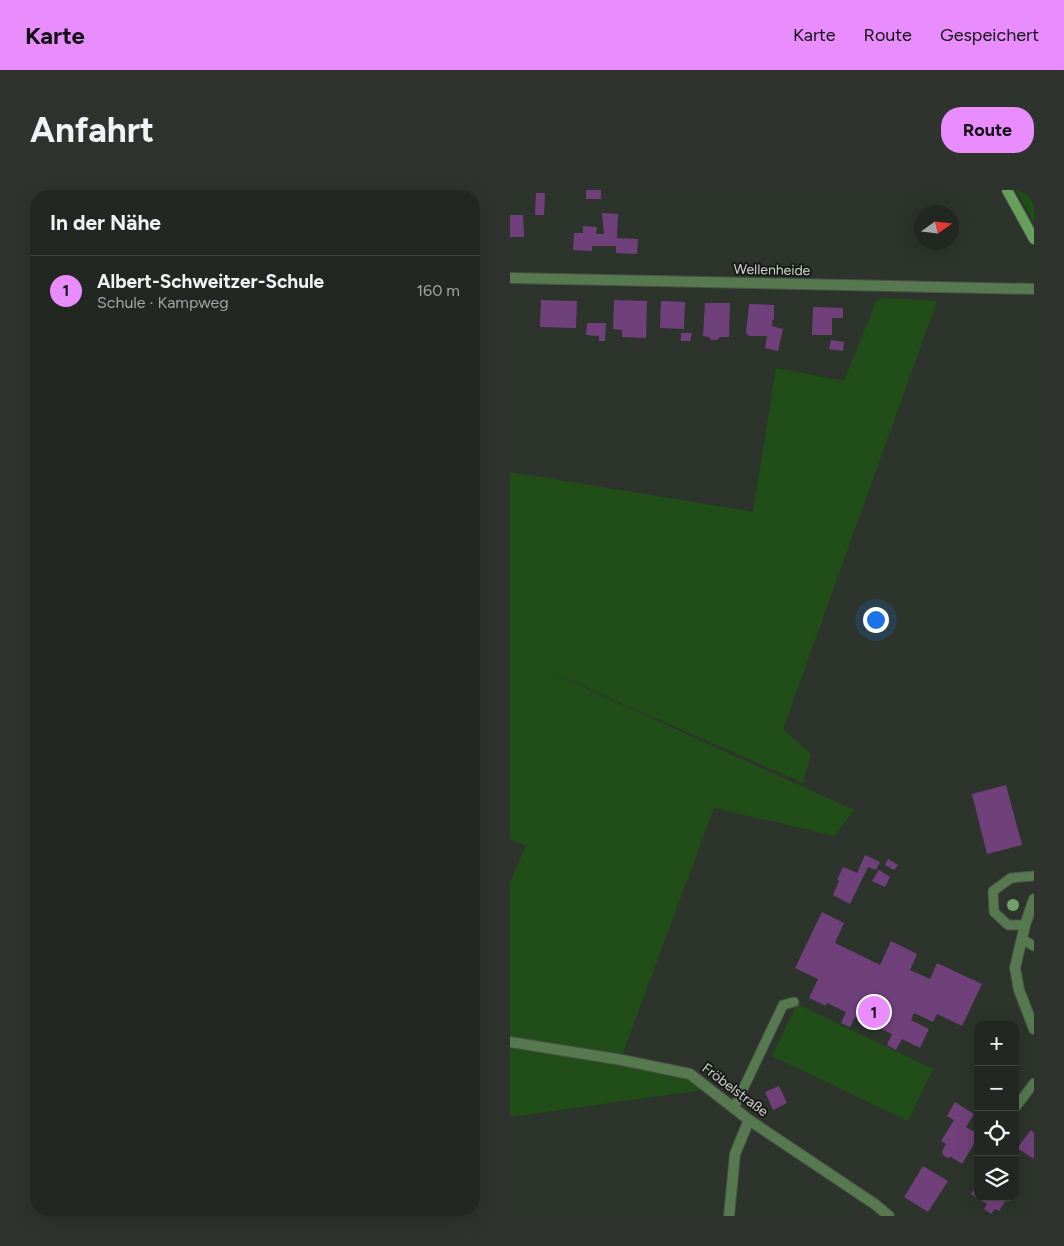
<!DOCTYPE html>
<html lang="de">
<meta charset="utf-8">
<style>
:root{--surface:#222721;--page:#2e332e;--text:#f1f3f6;--muted:#a2a5a5;--line:#3f443f;--accent:#e98dfe}
body{margin:0;font-family:Figtree,sans-serif;background:var(--page);color:var(--text)}
.controls{position:absolute;right:15px;bottom:15px;display:grid;overflow:hidden;border-radius:10px;box-shadow:0 5px 20px #0002}
.controls button{width:45px;height:45px;display:grid;place-items:center;padding:0;border:0;border-bottom:1px solid var(--line);background:var(--surface);color:var(--text);font:25px sans-serif}
.compass{position:absolute;left:404px;top:15px;width:45px;height:45px;border-radius:50%;background:var(--surface);box-shadow:0 5px 20px #0002;rotate:76deg}
.you{position:absolute;left:365px;top:429px;width:18px;height:18px;margin:-12px;border:4px solid #fff;border-radius:50%;background:#1a73e8;box-shadow:0 0 0 8px #1a73e833}
.badge{display:grid;place-items:center;width:32px;height:32px;border-radius:50%;background:var(--accent);color:#111;font-size:16px;font-weight:700}
.pin{position:absolute;translate:-50% -50%;border:2px solid #fff;box-shadow:0 1px 5px #0006}
.list{margin:0;padding:0;list-style:none}
h2{display:flex;justify-content:space-between;align-items:center;height:65px;margin:0;padding:0 20px;font-size:21px}
h2 small{font-size:16px;font-weight:400;color:var(--muted)}
.list li{display:grid;grid-template-columns:32px 1fr auto;gap:15px;align-items:center;box-sizing:border-box;height:70px;padding:0 20px;border-top:1px solid var(--line)}
.list b{display:block;font-size:19px;white-space:nowrap}
.list p{margin:0;font-size:16px;white-space:nowrap;color:var(--muted)}
.list em{font-size:16px;font-style:normal;color:var(--muted)}
.icon{flex:none;width:28px;height:28px;fill:none;stroke:currentColor;stroke-width:2;stroke-linecap:round;stroke-linejoin:round}
.map{position:relative;flex:none;width:524px;height:1026px;overflow:hidden;border-radius:20px}
header{display:flex;align-items:center;gap:30px;box-sizing:border-box;height:70px;padding:0 25px;background:var(--accent);color:#111}
header strong{font-size:24px}
nav{display:flex;gap:28px;margin-inline-start:auto;font-size:18px}
.intro{display:flex;align-items:center;justify-content:space-between;box-sizing:border-box;height:120px;padding:0 30px}
h1{margin:0;font-size:35px}
.button{padding:12px 22px;border-radius:20px;background:var(--accent);color:#111;font-size:18px;font-weight:700}
main{display:flex;gap:30px;padding:0 30px}
aside{flex:1;background:var(--surface);border-radius:20px;box-shadow:0 5px 20px #0002}
.map>svg:first-child{display:block}
.green{fill:#214e18}
.building{fill:#70407a}
.lines{fill:none;stroke-linecap:round;stroke-linejoin:round}
.service-casing{stroke:#4a5149;stroke-width:11}
.minor-casing{stroke:#4a5149;stroke-width:12}
.secondary-casing{stroke:#4a5149;stroke-width:12}
.service{stroke:#56794f;stroke-width:9}
.minor{stroke:#56794f;stroke-width:10}
.secondary{stroke:#67a05d;stroke-width:10}
.tree{fill:#74a06c}
.labels{text-anchor:middle;dominant-baseline:central;stroke-width:4;stroke-linejoin:round;paint-order:stroke}
.street-label{font-size:14px;fill:#cfd3ce;stroke:#181b17}
</style>
<header>
<strong>Karte</strong>
<nav><a>Karte</a><a>Route</a><a>Gespeichert</a></nav>
</header>
<div class="intro"><h1>Anfahrt</h1><a class="button">Route</a></div>
<main>
<aside>
<h2>In der Nähe<small></small></h2>
<ul class="list">
<li><span class="badge">1</span><div><b>Albert-Schweitzer-Schule</b><p>Schule · Kampweg</p></div><em>160 m</em></li>
</ul>
</aside>
<div class="map">
<svg width="524" height="1026" viewBox="0 0 524 1026">
<rect width="100%" height="100%" fill="#2d342c"/>
<!-- green -->
<g class="green">
<polygon points="506,0 524,0 524,33"/>
<polygon points="373,108 427,111 273,539 301,564 293,593 18,472 344,620 325,646 204,618 112,865 0,846 0,692 16,656 0,649 0,282 243,322 266,178 334,191 366,112"/>
<polygon points="287,814 423,879 398,931 262,866"/>
<polygon points="0,857 112,874 176,888 192,900 0,927"/>
</g>
<!-- building -->
<g class="building">
<rect x="76" y="0" width="15" height="9"/>
<polygon points="26,3 35,3 34,25 25,25"/>
<polygon points="92,23 108,24 107,48 128,49 127,64 106,63 106,56 82,56 82,61 63,60 64,43 73,43 73,36 87,37 86,44 94,44"/>
<polygon points="0,25 13,25 14,47 0,47"/>
<polygon points="31,110 67,111 66,138 30,137"/>
<polygon points="104,110 137,111 136,148 112,147 112,140 103,139"/>
<polygon points="151,111 175,112 174,139 150,138"/>
<polygon points="195,113 220,113 219,147 210,147 207,150 201,150 199,147 193,146"/>
<polygon points="239,114 264,115 264,129 262,131 262,136 273,139 268,161 255,158 257,146 239,146 236,143"/>
<polygon points="303,117 333,118 333,128 322,128 322,145 302,145"/>
<polygon points="77,133 96,133 95,151 89,151 89,146 76,145"/>
<polygon points="171,143 182,143 180,151 171,151"/>
<polygon points="321,150 334,152 333,161 319,159"/>
<polygon points="496,595 512,655 477,664 462,604"/>
<polygon points="355,665 370,672 366,680 358,677 340,714 323,705 329,691 327,690 333,677 347,683"/>
<polygon points="378,669 388,675 384,680 375,675"/>
<polygon points="369,680 380,687 375,697 362,691"/>
<polygon points="312,722 334,733 325,753 370,775 381,751 407,764 400,780 420,789 427,773 472,794 452,836 427,824 423,832 404,823 401,830 419,839 410,858 392,849 386,860 377,855 382,844 345,827 340,837 331,833 336,822 317,813 316,816 299,808 308,789 285,778"/>
<polygon points="269,896 277,913 263,920 255,902"/>
<polygon points="445,912 464,924 456,937 468,944 468,947 452,974 441,967 437,968 433,965 432,961 436,954 431,951 444,930 437,926"/>
<polygon points="521,940 524,943 524,969 507,958"/>
<polygon points="413,976 438,991 418,1022 394,1007"/>
<polygon points="468,994 468,1007 498,1007 489,1021 485,1019 481,1024 474,1019 477,1014 461,1004"/>
</g>
<g class="lines">
<!-- service casing -->
<g class="service-casing">
<g id="service">
<polyline points="515,735 498,735 484,722 483,701 501,688 524,686"/>
<polyline points="512,749 524,756"/>
<polyline points="224,918 273,815 284,812"/>
<polyline points="505,918 524,893"/>
</g>
</g>
<!-- minor casing -->
<g class="minor-casing">
<g id="minor">
<polyline points="0,88 524,99"/>
<polyline points="524,709 515,735 505,778 509,800 524,839"/>
<polyline points="0,852 112,870 180,884 239,930 366,1015 379,1026"/>
<polyline points="219,1026 225,964 239,930"/>
</g>
</g>
<!-- secondary casing -->
<g class="secondary-casing">
<polyline id="secondary" points="497,0 524,49"/>
</g>
<!-- service -->
<use href="#service" class="service"/>
<!-- minor -->
<use href="#minor" class="minor"/>
<!-- secondary -->
<use href="#secondary" class="secondary"/>
</g>
<!-- trees -->
<circle class="tree" cx="503" cy="715" r="6"/>
<g class="labels">
<!-- street labels -->
<g class="street-label">
<text transform="translate(262 80) rotate(1)">Wellenheide</text>
<text transform="translate(225 900) rotate(37)">Fröbelstraße</text>
</g>
</g>
</svg>
<div class="controls">
<button>+</button>
<button>−</button>
<button><svg class="icon" aria-label="locate" viewBox="0 0 24 24"><circle cx="12" cy="12" r="6"/><path d="M12 2v4M12 18v4M2 12h4M18 12h4"/></svg></button>
<button><svg class="icon" aria-label="layers" viewBox="0 0 24 24"><path d="M12 4l9 5-9 5-9-5zM3 14l9 5 9-5"/></svg></button>
</div>
<svg class="compass" viewBox="-18 -18 36 36"><path d="M0-13l5 13h-10z" fill="#e53935"/><path d="M0 13l5-13h-10z" fill="#a2a5a5"/></svg>
<div class="you"></div>
<div class="pin badge" style="left:364px;top:822px">1</div>
</div>
</main>
